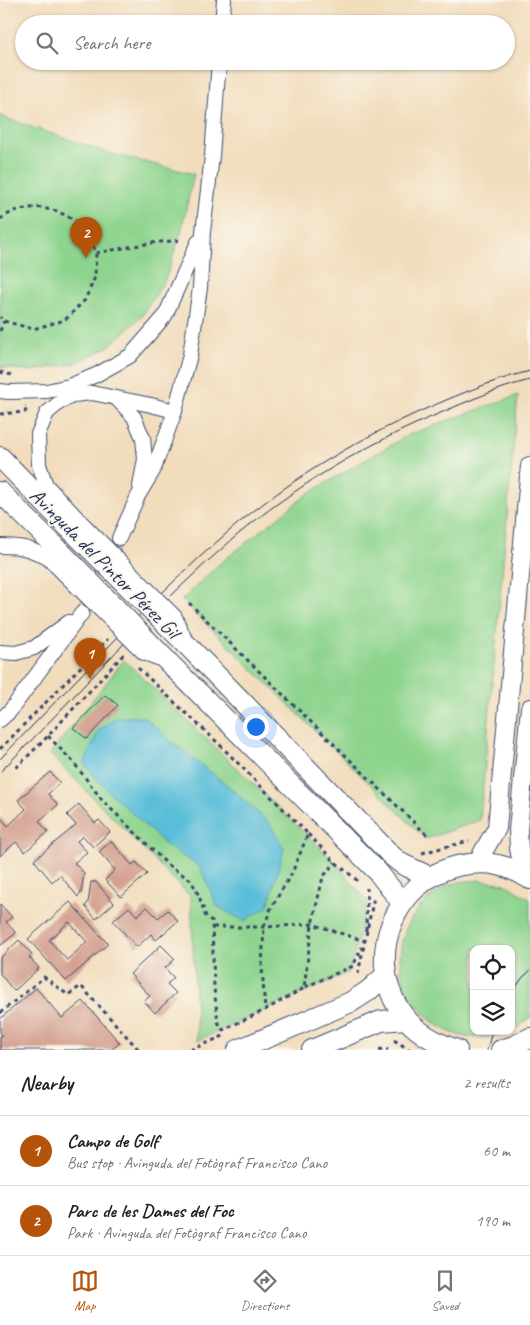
<!DOCTYPE html>
<meta charset="utf-8">
<style>
:root{--surface:#fff;--page:#f6f6f6;--text:#202124;--muted:#757577;--line:#e0e0e0;--accent:#b45309}
body{margin:0;font-family:Caveat,sans-serif;background:var(--page);color:var(--text)}
.controls{position:absolute;right:15px;bottom:15px;display:grid;overflow:hidden;border-radius:10px;box-shadow:0 1px 4px #0004}
.controls button{width:45px;height:45px;display:grid;place-items:center;padding:0;border:0;border-bottom:1px solid var(--line);background:var(--surface);color:var(--text);font:25px sans-serif}
.you{position:absolute;left:255px;top:726px;width:18px;height:18px;margin:-12px;border:4px solid #fff;border-radius:50%;background:#1a73e8;box-shadow:0 0 0 8px #1a73e833}
.badge{display:grid;place-items:center;width:32px;height:32px;border-radius:50%;background:var(--accent);color:#fff;font-size:16px;font-weight:700}
.pin{position:absolute;translate:-50% -41px;filter:drop-shadow(0 1px 2px #0008)}
.pin::after{content:'';position:absolute;top:26px;width:18px;height:15px;background:inherit;clip-path:polygon(0 0,100% 0,50% 100%)}
.list{margin:0;padding:0;list-style:none}
h2{display:flex;justify-content:space-between;align-items:center;height:65px;margin:0;padding:0 20px;font-size:21px}
h2 small{font-size:16px;font-weight:400;color:var(--muted)}
.list li{display:grid;grid-template-columns:32px 1fr auto;gap:15px;align-items:center;box-sizing:border-box;height:70px;padding:0 20px;border-top:1px solid var(--line)}
.list b{display:block;font-size:19px;white-space:nowrap}
.list p{margin:0;font-size:16px;white-space:nowrap;color:var(--muted)}
.list em{font-size:16px;font-style:normal;color:var(--muted)}
.icon{flex:none;width:28px;height:28px;fill:none;stroke:currentColor;stroke-width:2;stroke-linecap:round;stroke-linejoin:round}
.map{position:relative;flex:none;width:530px;height:1050px;overflow:hidden}
.search{position:absolute;background:var(--surface);box-shadow:0 1px 4px #0004;left:15px;right:15px;top:15px;height:55px;display:flex;align-items:center;gap:12px;box-sizing:border-box;padding:0 18px;border-radius:28px;color:var(--muted);font-size:19px}
.sheet{height:205px;background:var(--surface)}
nav{display:flex;justify-content:space-around;align-items:center;box-sizing:border-box;height:70px;border-top:1px solid var(--line);background:var(--surface);font-size:14px;color:var(--muted)}
nav a{display:grid;justify-items:center;gap:2px}
nav .on{color:var(--accent)}
.map>svg:first-child{display:block}
.green{fill:#8dd48e;stroke:#548276}
.water{fill:#5abdd9;stroke:#3a769c}
.building{fill:#cf9786;fill-rule:evenodd}
.lines{fill:none;stroke-linecap:round;stroke-linejoin:round}
.minor-tunnel{stroke:#c6b9a8;stroke-width:14;stroke-dasharray:14 7;stroke-linecap:butt}
.minor-casing{stroke:#3b496c;stroke-width:16}
.tertiary-casing{stroke:#3b496c;stroke-width:20}
.secondary-casing{stroke:#3b496c;stroke-width:22}
.path{stroke:#3b496c;stroke-width:3;stroke-dasharray:4 4;stroke-linecap:butt}
.minor{stroke:#fff;stroke-width:14}
.tertiary{stroke:#fff;stroke-width:18}
.secondary{stroke:#fff;stroke-width:20}
.tram{stroke:#1b2f5e;stroke-width:1}
.minor-bridge-casing{stroke:#3b496c;stroke-width:16;stroke-linecap:butt}
.secondary-bridge-casing{stroke:#3b496c;stroke-width:22;stroke-linecap:butt}
.minor-bridge{stroke:#fff;stroke-width:14}
.secondary-bridge{stroke:#fff;stroke-width:20}
.labels{text-anchor:middle;dominant-baseline:central;stroke-width:4;stroke-linejoin:round;paint-order:stroke}
.street-label{font-size:21px;fill:#1b2f5e;stroke:#fbf7ec}
</style>
<div class="map">
<svg width="530" height="1050" viewBox="0 0 530 1050">
<rect width="100%" height="100%" fill="#fbf7ec"/>
<filter id="ink" filterUnits="userSpaceOnUse"><feTurbulence type="fractalNoise" baseFrequency=".02" numOctaves="2"/><feDisplacementMap in="SourceGraphic" scale="10" xChannelSelector="R" yChannelSelector="G"/><feConvolveMatrix kernelMatrix="1 2 1 2 8 2 1 2 1" color-interpolation-filters="sRGB"/></filter>
<filter id="wash" filterUnits="userSpaceOnUse"><feTurbulence type="fractalNoise" baseFrequency=".0096" numOctaves="4" result="noise"/><feDisplacementMap in="SourceGraphic" scale="20" xChannelSelector="R" yChannelSelector="G"/><feGaussianBlur stdDeviation="1.12" result="paint"/><feColorMatrix in="noise" values="0 0 0 0 0 0 0 0 0 0 0 0 0 0 0 0 0 1.4 0 .05"/><feComposite in="paint" operator="in"/></filter>
<g filter="url(#wash)">
<rect width="100%" height="100%" fill="#f1dcbb"/>
<!-- green -->
<g class="green">
<polygon points="0,115 8,119 112,154 194,174 180,236 165,280 142,316 108,347 73,364 31,371 0,367"/>
<polygon points="518,395 480,820 426,839 182,600 218,565 309,493 408,435"/>
<polygon points="124,660 335,862 368,902 349,972 197,1041 191,897 50,754"/>
<path d="M479 880 505 884 530 899V1018L516 1029 511 1030V949H474V1031H508C494 1036 481 1039 466 1037 454 1035 441 1028 432 1021 395 992 389 941 421 906 429 897 440 889 452 884 460 881 470 881 479 880Z"/>
</g>
<!-- water -->
<polygon class="water" points="117,717 144,717 173,743 227,785 270,824 284,849 268,906 244,921 217,906 200,867 166,845 104,787 84,764 99,730"/>
<g id="blocks">
<!-- building -->
<g class="building">
<polygon points="105,695 118,705 87,739 73,728"/>
<polygon points="50,772 60,783 48,794 58,805 39,821 48,832 25,852 16,842 0,856 0,817 8,826 26,809 18,800"/>
<polygon points="79,804 95,823 99,820 110,832 93,847 83,836 77,841 87,852 74,863 84,873 81,893 78,897 60,875 52,882 34,860 76,825 67,815"/>
<polygon points="111,841 132,865 136,862 147,874 121,897 105,880 115,870 99,852"/>
<polygon points="91,882 96,882 114,903 96,919 85,906 88,903"/>
<path d="M70 902 108 944 66 981 28 939ZM69 922 87 942 67 960 49 940Z"/>
<polygon points="0,904 12,917 6,922 16,933 0,946"/>
<polygon points="129,907 137,916 147,907 158,918 168,910 178,921 156,940 151,934 137,947 113,921"/>
<polygon points="19,940 32,954 29,957 39,968 14,991 0,974 0,958"/>
<polygon points="161,945 175,959 165,968 174,978 167,984 176,993 155,1013 144,1001 150,996 130,974"/>
<polygon points="36,988 62,1018 83,1001 120,1043 111,1050 0,1050 0,1037 2,1035 0,1032 0,1019"/>
</g>
</g>
</g>
<g filter="url(#ink)">
<use href="#blocks" fill-opacity="0" stroke="#3b496c" stroke-width="1"/>
<g class="lines">
<!-- minor-tunnel -->
<polyline class="minor-tunnel" points="82,613 119,538"/>
<!-- minor casing -->
<g class="minor-casing">
<g id="minor">
<polyline points="222,24 224,0"/>
<polyline points="0,391 9,392 47,391 69,386 96,375 130,356 165,316 198,242"/>
<polyline points="116,398 151,405 175,411"/>
<polyline points="78,519 46,485 39,465 38,434 47,413 60,402 74,395 92,393 116,398 134,417 143,438 145,459 140,486"/>
<polyline points="119,538 138,496 153,471 175,411 190,355 200,288 203,232 212,156 219,61"/>
<path d="M0 546C21 546 31 548 49 559"/>
<polyline points="0,652 16,653 34,648 69,622"/>
<polyline points="0,720 10,711 82,613"/>
</g>
</g>
<!-- tertiary casing -->
<g class="tertiary-casing">
<g id="tertiary">
<polyline points="476,864 497,828 530,466"/>
<polyline points="524,876 519,848 518,830 530,708"/>
</g>
</g>
<!-- secondary casing -->
<g class="secondary-casing">
<g id="secondary">
<polyline points="0,457 69,528"/>
<polyline points="0,492 55,546"/>
<polyline points="189,647 392,856 402,864 430,877"/>
<polyline points="169,663 377,871 402,903"/>
<polyline points="238,1050 351,1002 368,991 386,975"/>
<polyline points="312,1050 381,1021 406,1019"/>
<path d="M457 1050C433 1042 412 1030 399 1009 365 955 395 881 457 866 475 862 496 862 513 870 519 872 525 876 530 879"/>
<polyline points="501,1050 514,1046 530,1038"/>
</g>
</g>
<!-- path -->
<g class="path">
<polyline points="0,219 14,211 36,207 57,211 76,221 91,241 96,253 95,277 85,300 65,320 33,329 4,321 0,317"/>
<polyline points="96,253 151,243 182,240"/>
<polyline points="0,331 4,321"/>
<polyline points="0,372 12,375"/>
<polyline points="0,414 25,412 27,408 25,406"/>
<polyline points="189,603 427,835"/>
<polyline points="138,668 219,744 308,834 292,873 271,908 264,927 262,967 265,1010"/>
<polyline points="48,736 74,763 102,800 169,866 191,880 199,896 206,917 212,921 214,988 218,1022 223,1030 265,1010 304,988 312,924 323,877 335,862"/>
<polyline points="0,749 108,639"/>
<polyline points="16,768 48,736 123,655 124,656"/>
<polyline points="308,834 335,862 358,881"/>
<polyline points="422,853 469,841"/>
<polyline points="213,927 264,927 312,924 365,941"/>
<polyline points="366,931 367,888"/>
<polyline points="358,974 374,897"/>
<polyline points="305,987 353,966 362,947"/>
<polyline points="0,1013 44,977 68,995 81,986 139,1050"/>
<polyline points="394,1040 410,1050"/>
<polyline points="190,1050 226,1035"/>
<polyline points="379,1050 385,1048 388,1050"/>
</g>
<!-- minor -->
<use href="#minor" class="minor"/>
<!-- tertiary -->
<use href="#tertiary" class="tertiary"/>
<!-- secondary -->
<use href="#secondary" class="secondary"/>
<!-- tram -->
<g class="tram">
<path d="M0 759C75 683 147 602 228 532 292 477 367 433 444 401 472 389 501 378 530 371"/>
<path d="M0 772C79 694 151 609 235 537 295 486 365 445 438 414 468 401 498 388 530 380"/>
<polyline points="511,994 523,977 530,971"/>
<polyline points="487,1050 492,1031"/>
</g>
<!-- minor-bridge casing -->
<g class="minor-bridge-casing">
<g id="minor-bridge">
<polyline points="78,519 175,617 184,637"/>
<polyline points="49,559 144,653 163,660"/>
</g>
</g>
<!-- secondary-bridge casing -->
<g class="secondary-bridge-casing">
<g id="secondary-bridge">
<polyline points="69,528 189,647"/>
<polyline points="55,546 169,663"/>
</g>
</g>
<!-- minor-bridge -->
<use href="#minor-bridge" class="minor-bridge"/>
<!-- secondary-bridge -->
<use href="#secondary-bridge" class="secondary-bridge"/>
</g>
</g>
<g class="labels">
<!-- street labels -->
<g class="street-label">
<text transform="translate(105 563) rotate(45)">Avinguda del Pintor Pérez Gil</text>
</g>
</g>
</svg>
<div class="controls">
<button><svg class="icon" aria-label="locate" viewBox="0 0 24 24"><circle cx="12" cy="12" r="6"/><path d="M12 2v4M12 18v4M2 12h4M18 12h4"/></svg></button>
<button><svg class="icon" aria-label="layers" viewBox="0 0 24 24"><path d="M12 4l9 5-9 5-9-5zM3 14l9 5 9-5"/></svg></button>
</div>
<div class="you"></div>
<div class="pin badge" style="left:90px;top:679px">1</div>
<div class="pin badge" style="left:86px;top:258px">2</div>
<div class="search"><svg class="icon" aria-label="search" viewBox="0 0 24 24"><circle cx="10" cy="10" r="6"/><path d="M15 15l6 6"/></svg>Search here</div>
</div>
<section class="sheet">
<h2>Nearby<small>2 results</small></h2>
<ul class="list">
<li><span class="badge">1</span><div><b>Campo de Golf</b><p>Bus stop · Avinguda del Fotògraf Francisco Cano</p></div><em>60 m</em></li>
<li><span class="badge">2</span><div><b>Parc de les Dames del Foc</b><p>Park · Avinguda del Fotògraf Francisco Cano</p></div><em>190 m</em></li>
</ul>
</section>
<nav>
<a class="on"><svg class="icon" aria-label="map" viewBox="0 0 24 24"><path d="M3 6l6-2 6 2 6-2v14l-6 2-6-2-6 2zM9 4v14M15 6v14"/></svg>Map</a>
<a><svg class="icon" aria-label="directions" viewBox="0 0 24 24"><path d="M12 3l9 9-9 9-9-9zM9 14v-3h6M13 9l2 2-2 2"/></svg>Directions</a>
<a><svg class="icon" aria-label="saved" viewBox="0 0 24 24"><path d="M7 4h10v16l-5-4-5 4z"/></svg>Saved</a>
</nav>
